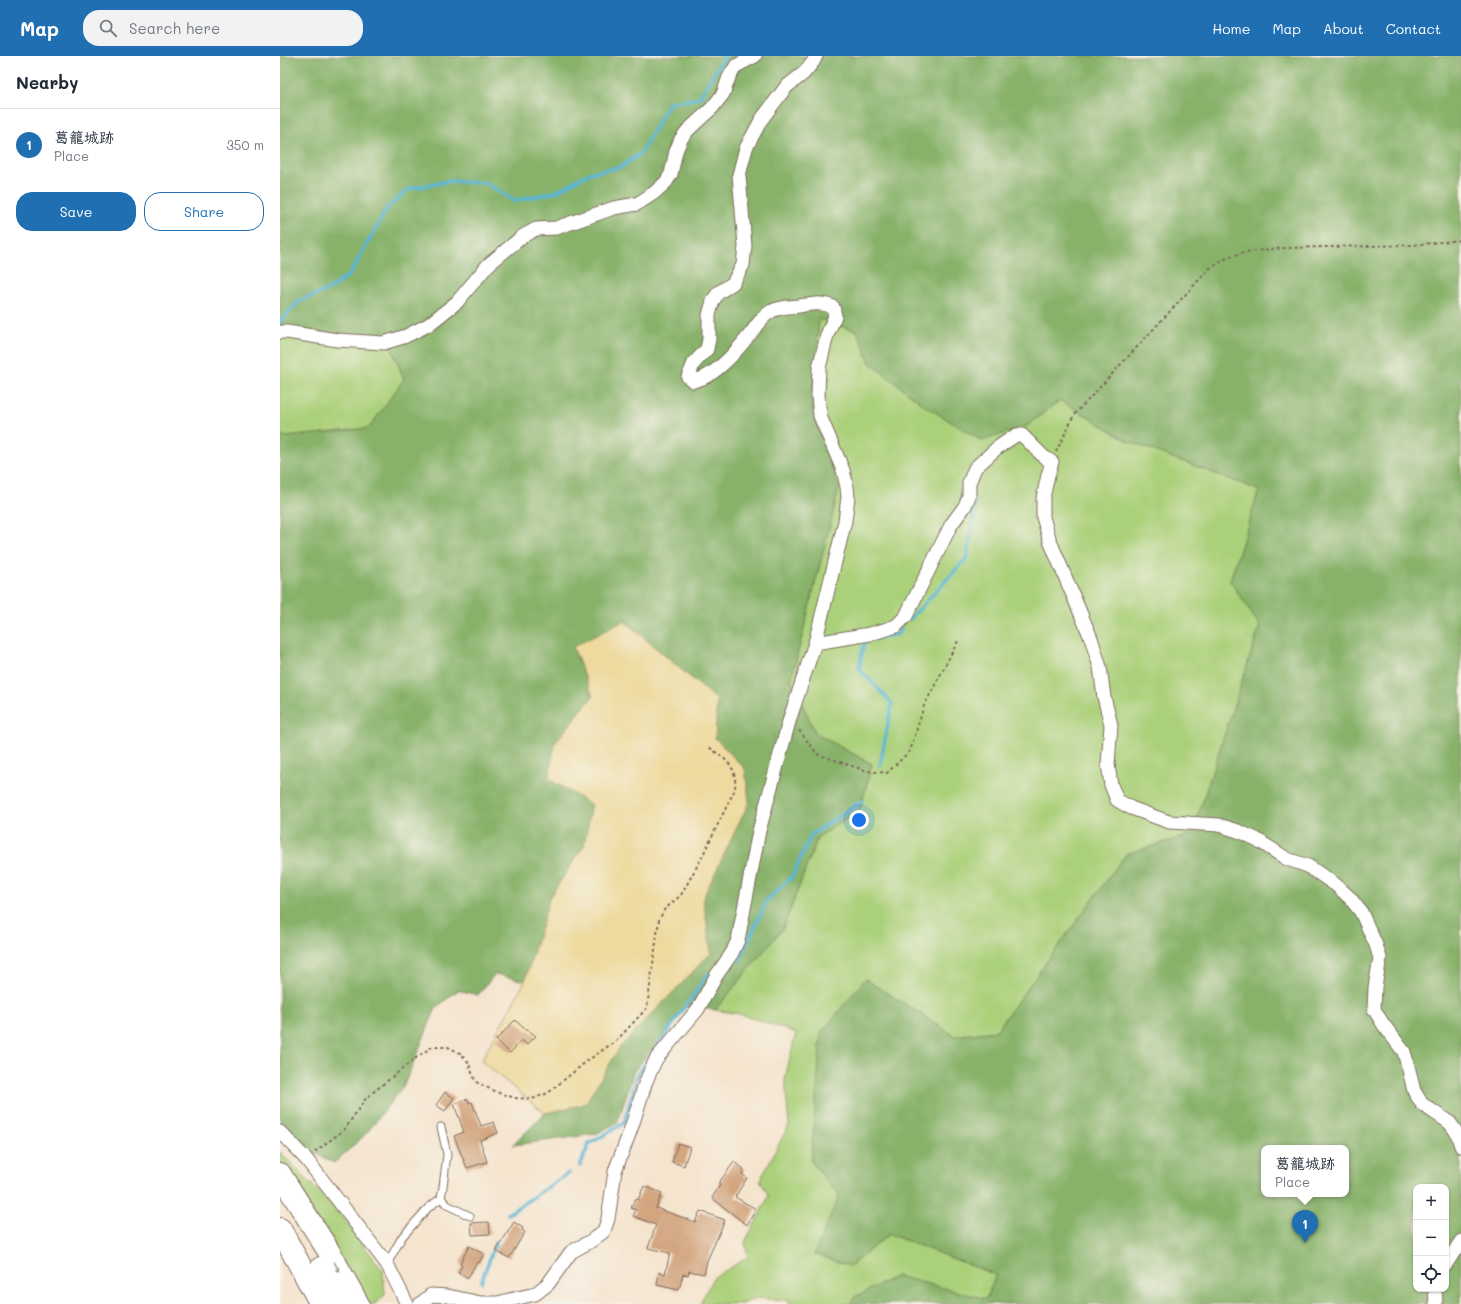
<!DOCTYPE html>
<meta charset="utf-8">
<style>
:root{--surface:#fff;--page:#f2f2f3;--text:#1f2937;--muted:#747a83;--line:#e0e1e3;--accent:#1f6fb2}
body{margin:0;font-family:Mali,"Klee One",sans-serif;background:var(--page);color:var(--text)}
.controls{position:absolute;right:12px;bottom:12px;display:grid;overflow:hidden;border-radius:8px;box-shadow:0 1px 3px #0004}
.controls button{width:36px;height:36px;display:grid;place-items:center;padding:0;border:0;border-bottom:1px solid var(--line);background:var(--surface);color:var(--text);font:20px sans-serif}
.you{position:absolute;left:579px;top:764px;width:14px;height:14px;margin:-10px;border:3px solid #fff;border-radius:50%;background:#1a73e8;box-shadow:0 0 0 6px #1a73e833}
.badge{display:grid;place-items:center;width:26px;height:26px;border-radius:50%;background:var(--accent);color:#fff;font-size:13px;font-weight:700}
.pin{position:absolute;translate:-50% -33px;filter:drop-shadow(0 1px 2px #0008)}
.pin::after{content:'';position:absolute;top:21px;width:14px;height:12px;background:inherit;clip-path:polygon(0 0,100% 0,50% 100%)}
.popup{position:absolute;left:981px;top:1089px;width:88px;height:52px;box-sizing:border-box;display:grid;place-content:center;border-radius:8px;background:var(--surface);filter:drop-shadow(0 1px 3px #0005);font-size:13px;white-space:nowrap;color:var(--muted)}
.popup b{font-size:15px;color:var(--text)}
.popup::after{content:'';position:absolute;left:50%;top:100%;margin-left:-8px;border:8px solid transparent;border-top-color:var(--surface)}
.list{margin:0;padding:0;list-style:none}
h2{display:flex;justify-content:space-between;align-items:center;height:52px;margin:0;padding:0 16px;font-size:17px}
h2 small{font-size:13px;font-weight:400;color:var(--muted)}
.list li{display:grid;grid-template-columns:26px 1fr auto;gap:12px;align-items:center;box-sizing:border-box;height:72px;padding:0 16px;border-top:1px solid var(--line)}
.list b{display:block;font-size:15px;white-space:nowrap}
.list p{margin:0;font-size:13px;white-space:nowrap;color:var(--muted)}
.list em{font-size:13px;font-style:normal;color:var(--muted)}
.actions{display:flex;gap:8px;padding:12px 16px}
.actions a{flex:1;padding:9px 0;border:1px solid var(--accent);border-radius:16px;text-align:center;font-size:14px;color:var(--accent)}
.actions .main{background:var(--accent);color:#fff}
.icon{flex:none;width:22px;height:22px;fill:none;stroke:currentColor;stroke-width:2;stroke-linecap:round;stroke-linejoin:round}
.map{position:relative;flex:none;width:1181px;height:1248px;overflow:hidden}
header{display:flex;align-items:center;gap:24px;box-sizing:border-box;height:56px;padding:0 20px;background:var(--accent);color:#fff}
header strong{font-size:19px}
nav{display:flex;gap:22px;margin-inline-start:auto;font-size:14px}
.search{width:280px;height:36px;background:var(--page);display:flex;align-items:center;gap:10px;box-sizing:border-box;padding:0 14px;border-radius:16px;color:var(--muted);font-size:15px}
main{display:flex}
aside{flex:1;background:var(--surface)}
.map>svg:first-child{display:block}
.green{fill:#abd07a;stroke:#737d4c}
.forest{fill:#88b26a;stroke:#626e44;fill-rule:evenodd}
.sand{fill:#eeda9e;stroke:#94825e}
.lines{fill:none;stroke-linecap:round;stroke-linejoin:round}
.stream{stroke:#56b6d5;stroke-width:3.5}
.building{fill:#d3a680}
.lane-casing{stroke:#7c6b5c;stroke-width:9}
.street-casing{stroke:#7c6b5c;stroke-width:15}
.highway-casing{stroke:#7c6b5c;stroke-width:24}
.path{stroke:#7c6b5c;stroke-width:2;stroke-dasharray:3 3;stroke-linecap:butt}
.lane{stroke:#fff;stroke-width:7}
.street{stroke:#fff;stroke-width:13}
.highway{stroke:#fff;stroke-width:22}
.oneway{fill:#a79f9a}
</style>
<header>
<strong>Map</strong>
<div class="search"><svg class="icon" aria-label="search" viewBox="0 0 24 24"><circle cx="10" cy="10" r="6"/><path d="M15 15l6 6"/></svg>Search here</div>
<nav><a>Home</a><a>Map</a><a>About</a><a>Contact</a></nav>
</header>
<main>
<aside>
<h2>Nearby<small></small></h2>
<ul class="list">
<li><span class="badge">1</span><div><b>葛籠城跡</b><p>Place</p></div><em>350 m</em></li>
</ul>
<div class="actions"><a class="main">Save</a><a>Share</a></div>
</aside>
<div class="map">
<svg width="1181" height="1248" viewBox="0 0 1181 1248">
<rect width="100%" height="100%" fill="#f7f3e8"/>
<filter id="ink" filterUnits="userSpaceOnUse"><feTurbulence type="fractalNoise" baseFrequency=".025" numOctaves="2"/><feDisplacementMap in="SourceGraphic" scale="8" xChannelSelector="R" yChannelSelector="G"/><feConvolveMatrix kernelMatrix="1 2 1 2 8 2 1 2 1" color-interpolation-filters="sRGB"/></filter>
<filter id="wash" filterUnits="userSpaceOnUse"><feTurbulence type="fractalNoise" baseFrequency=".012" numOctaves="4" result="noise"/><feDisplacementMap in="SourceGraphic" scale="16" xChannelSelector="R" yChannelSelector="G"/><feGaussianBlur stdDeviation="0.9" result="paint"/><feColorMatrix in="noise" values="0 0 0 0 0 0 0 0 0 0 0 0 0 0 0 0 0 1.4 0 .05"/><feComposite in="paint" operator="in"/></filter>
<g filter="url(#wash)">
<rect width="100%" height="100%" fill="#f5e4ce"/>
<!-- green -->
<g class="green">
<polygon points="539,263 577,275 590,307 747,370 780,344 848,385 979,434 950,525 980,570 912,778 846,798 716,975 675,980 585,923 531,1105 559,1140 570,1210 609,1178 716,1219 706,1243 617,1220 575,1241 570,1248 510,1248 509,1244 477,1242 462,1248 420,1248 433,1222 468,1201 465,1186 489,1140 480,1124 509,1069 505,1023 516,977 460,958 435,954 503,872 538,781 580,754 592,708 536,678 511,624 559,432 532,354"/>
<polygon points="0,270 109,286 124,324 89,372 7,381 0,379"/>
<polygon points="0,1096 62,1160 103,1215 105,1239 95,1248 89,1248 0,1104"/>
</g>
<!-- forest -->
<path class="forest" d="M0 0H1181V1248H570L575 1241 617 1220 706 1243 716 1219 609 1178 570 1210 534 1198 559 1140 531 1105 541 977 585 923 675 980 716 975 846 798 912 778 980 570 950 525 979 434 848 385 780 344 747 370 702 385 645 350 590 307 577 275 539 263 532 354 559 432 511 624 536 678 592 708 580 754 538 781 503 872 435 954 407 950 354 1015 338 1066 316 1078 233 1089 265 1057 305 1048 340 991 431 897 423 842 469 746 465 713 435 682 437 644 344 565 293 592 313 640 275 687 312 749 304 790 270 841 245 925 215 918 198 939 178 934 156 952 124 1029 86 1078 54 1107 27 1093 0 1065V379L7 381 89 372 124 323 109 286 0 270ZM984 1092H1066V1138H984ZM1136 1131H1166V1233H1136Z"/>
<!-- sand -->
<polygon class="sand" points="344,565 437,644 435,682 465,713 469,746 423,842 431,897 340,991 305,1048 265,1057 201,1005 245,925 270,841 304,790 312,749 269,723 275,687 313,640 293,591"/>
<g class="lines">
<!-- stream -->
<g class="stream">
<polyline points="0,266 19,245 50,233 70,218 108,151 129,133 169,125 206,127 234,145 276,136 310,117 341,111 361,97 389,47 419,42 445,0"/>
<polyline points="630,563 687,502 695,445"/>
<polyline points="599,582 618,578 622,572"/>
<polyline points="588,585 584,586 579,613 612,647 600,710"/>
<polyline points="459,905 487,844 512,821 531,779 582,745"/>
<polyline points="300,1110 309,1088 344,1067 358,1018 428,918"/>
<polyline points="228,1158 289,1117"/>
<polyline points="201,1226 216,1186"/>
<polyline points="152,1248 158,1244"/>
</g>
</g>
<g id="blocks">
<!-- building -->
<g class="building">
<polygon points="235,964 247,975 248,974 256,980 247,989 242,984 230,997 216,984"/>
<polygon points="165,1036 174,1042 165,1055 156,1049"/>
<polygon points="188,1043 189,1047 192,1046 201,1070 214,1066 218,1077 200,1084 207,1106 187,1112 174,1080 184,1076 174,1048"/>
<polygon points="398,1087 410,1091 404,1110 392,1106"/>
<polygon points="454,1106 464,1113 462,1118 467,1122 455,1141 476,1153 467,1169 432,1142 440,1129 438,1128"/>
<polygon points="364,1130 382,1137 376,1152 415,1166 420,1155 445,1164 427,1205 424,1218 409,1215 408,1219 403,1218 399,1234 377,1229 379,1216 385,1218 390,1197 368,1192 376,1169 353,1160 356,1154 351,1152 355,1143 358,1144"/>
<polygon points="209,1166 210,1178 192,1179 191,1167"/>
<polygon points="234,1166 243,1172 242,1174 245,1176 229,1202 216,1195"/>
<polygon points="189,1190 204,1198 199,1207 197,1206 188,1222 178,1217 182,1210 180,1207"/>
</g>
</g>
</g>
<g filter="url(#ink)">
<use href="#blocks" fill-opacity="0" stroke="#7c6b5c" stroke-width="1"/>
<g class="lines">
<!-- lane casing -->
<g class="lane-casing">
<g id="lane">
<polyline points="161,1142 167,1149 190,1160"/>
<polyline points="107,1208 122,1181 148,1152 161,1142 163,1131 167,1098 161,1071"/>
</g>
</g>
<!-- street casing -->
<g class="street-casing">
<g id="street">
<polyline points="0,276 7,276 57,284 104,287 126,280 148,269 177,246 208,209 243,180 256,173 276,172 334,152 357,148 374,137 386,126 391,118 396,95 401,83 408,74 432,52 443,38 449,21 456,10 475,0"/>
<polyline points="535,587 590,578 604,574 616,570 626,560 671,469 685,450 689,440 689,427 695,412 717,392 736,379 742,379 764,401 772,406 768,419 763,442 763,461 770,485 811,582 820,611 824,641 831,669 828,708 831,729 837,744 851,752 889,766 939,769 958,775 976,783 1007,803 1028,810 1056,829 1070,842 1081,856 1096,889 1100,902 1095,931 1094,953 1103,968 1124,996 1129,1014 1134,1035 1142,1048 1170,1067 1177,1077 1181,1090"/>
<polyline points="0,1076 27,1104 107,1208 127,1248"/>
<polyline points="1166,1208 1181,1185"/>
<polyline points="1155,1233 1156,1248"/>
<path d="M140 1248 151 1239 168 1240 201 1247H217L255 1238 268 1228 291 1196 311 1185 324 1175 328 1163 335 1115 351 1073 366 1025 376 1003 418 953 436 920 452 897 458 884 479 775 510 662 535 587 565 465 568 441 567 431 563 414 540 360 538 340 539 312 547 279 555 260 553 251C542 246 530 248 519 250 511 251 500 251 492 255 483 259 477 269 471 277 457 294 435 322 413 325L408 321 414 307 427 293 429 283V259L433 245 438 237 453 227 463 209 465 190 459 119 466 92 481 64 506 31 524 17 533 6 536 0"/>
</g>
</g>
<!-- highway casing -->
<g class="highway-casing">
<g id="highway">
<polyline points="0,1118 48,1194 78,1248"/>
<polyline points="0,1173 41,1248"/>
<polyline points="41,1212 60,1248"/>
</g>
</g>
<!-- path -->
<g class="path">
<polyline points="776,396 794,359 930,212 947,202 965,196 1004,192 1132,189 1181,184"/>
<polyline points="519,674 537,698 587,715 607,717 630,695 644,650 679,583"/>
<path d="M35 1096 65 1073 86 1042 137 1001 152 991H168L180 997 189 1007 193 1020 196 1026 216 1036 235 1042 252 1043 268 1037 307 1005 337 984 367 952 379 864 384 854 401 839 420 805 455 733C457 709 447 705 429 691"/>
</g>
<!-- lane -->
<use href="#lane" class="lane"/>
<!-- street -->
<use href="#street" class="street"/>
<!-- highway -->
<use href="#highway" class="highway"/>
</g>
<!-- one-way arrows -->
<defs><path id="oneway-solid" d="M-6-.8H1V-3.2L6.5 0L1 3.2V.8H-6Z"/></defs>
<use class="oneway" href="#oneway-solid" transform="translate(57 1211) rotate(61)"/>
</g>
</svg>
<div class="controls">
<button>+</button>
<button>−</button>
<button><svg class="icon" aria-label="locate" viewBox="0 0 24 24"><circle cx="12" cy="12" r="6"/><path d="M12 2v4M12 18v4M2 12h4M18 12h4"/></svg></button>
</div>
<div class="you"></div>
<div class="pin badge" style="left:1025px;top:1187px">1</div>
<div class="popup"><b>葛籠城跡</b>Place</div>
</div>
</main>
